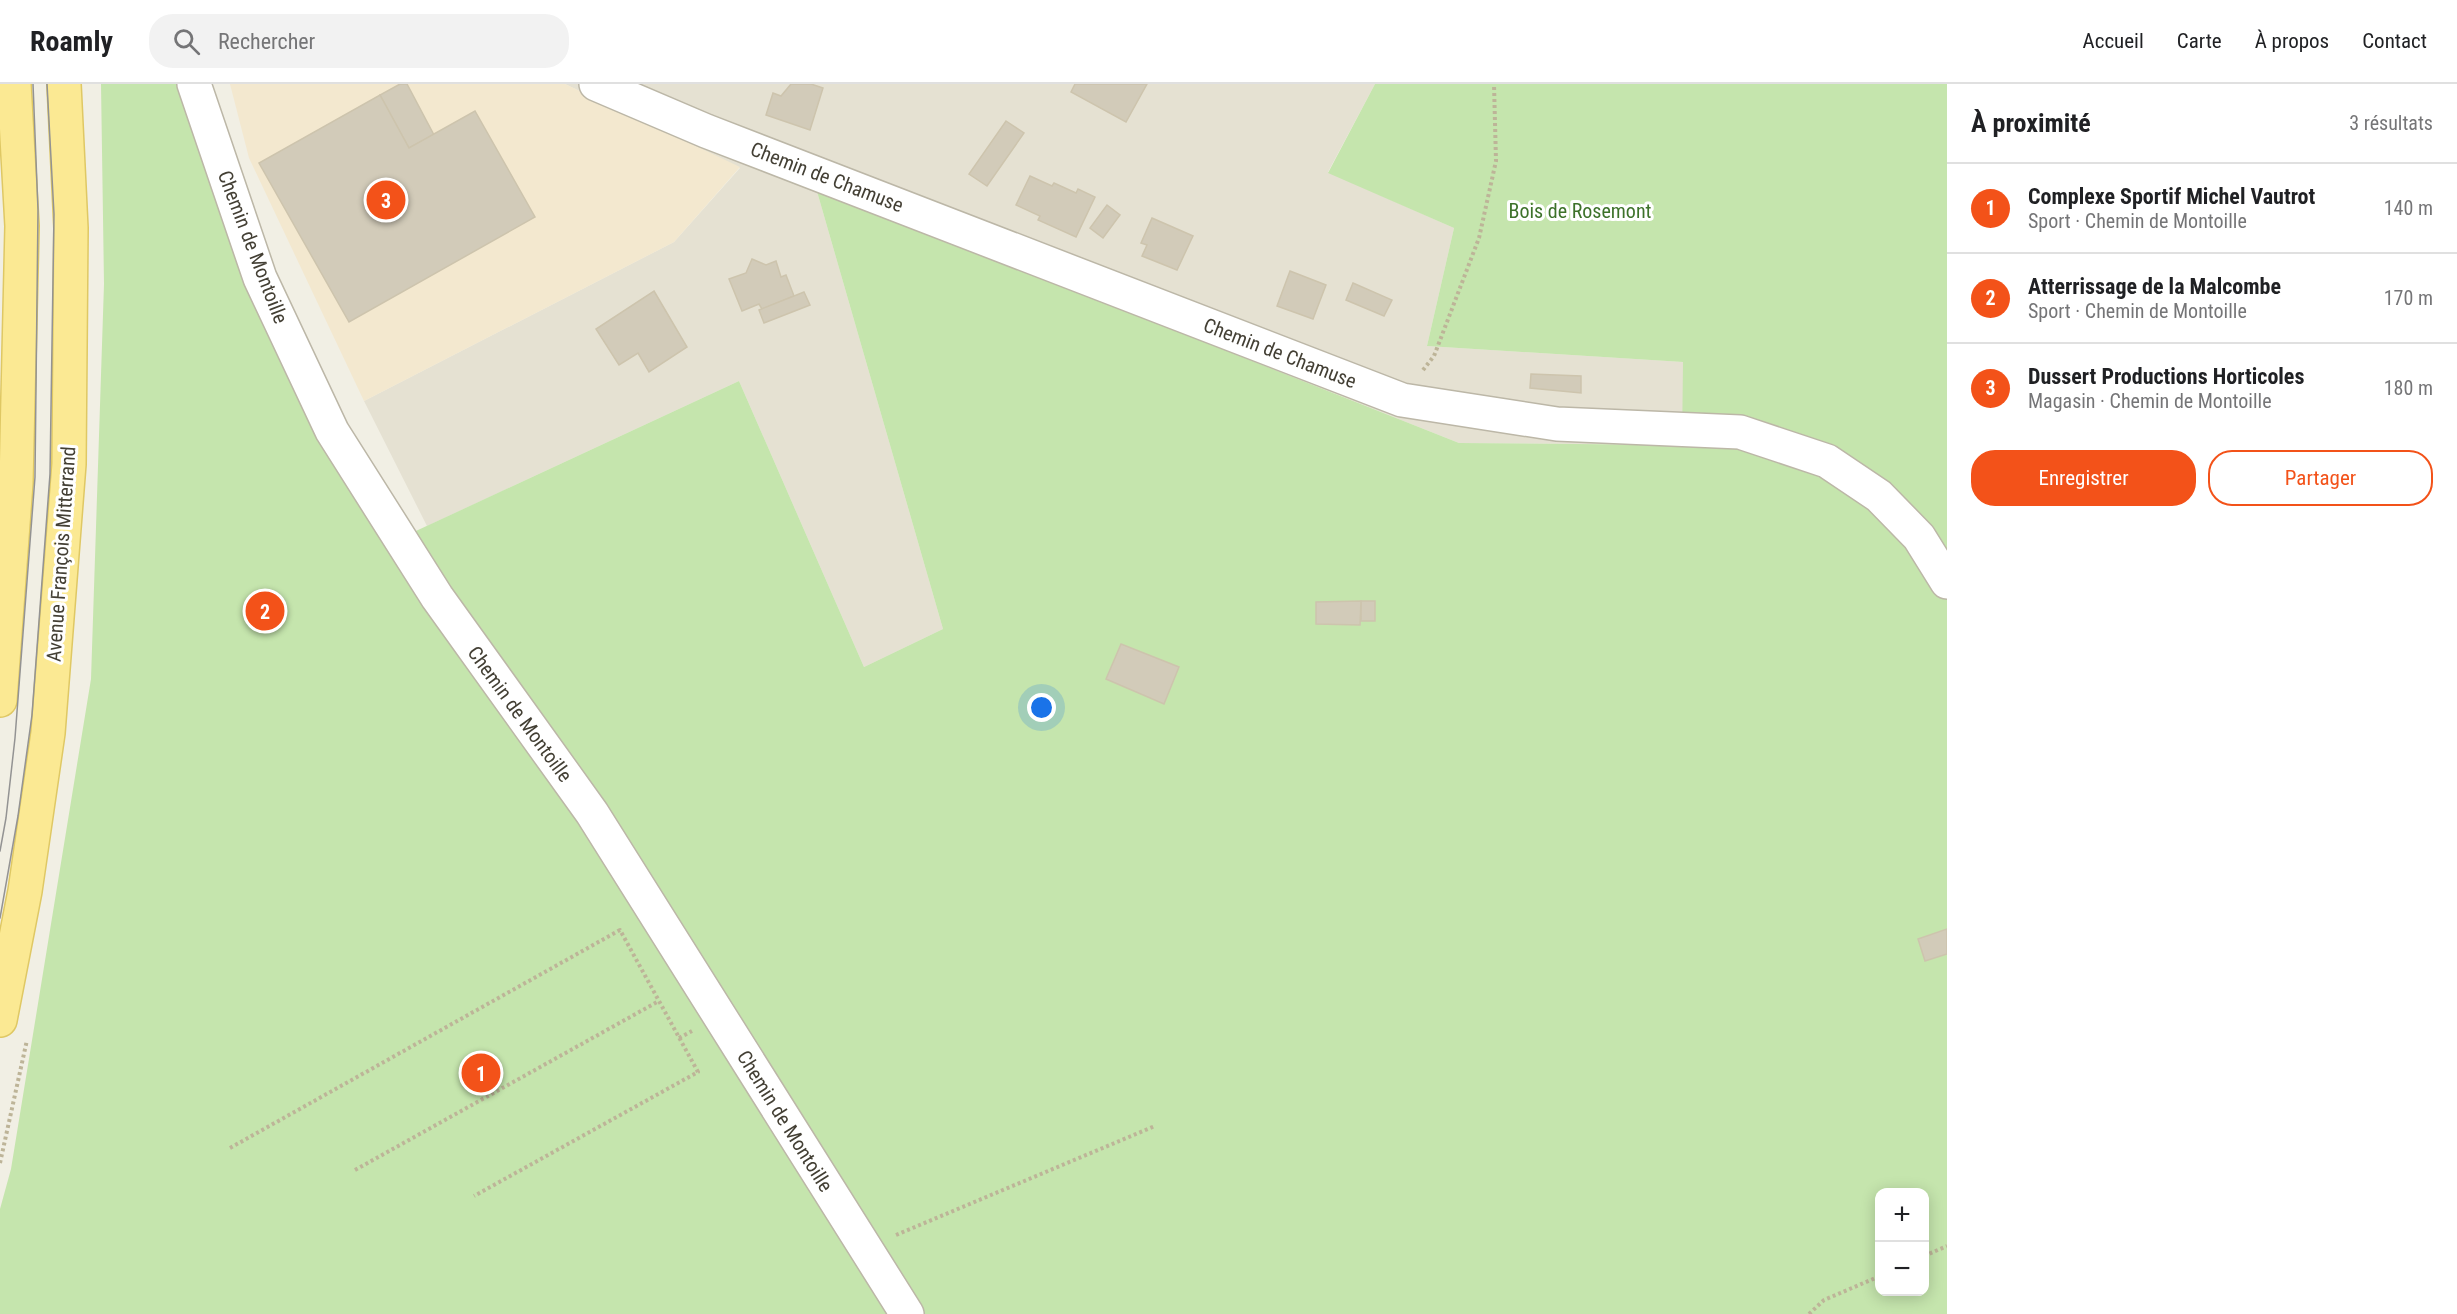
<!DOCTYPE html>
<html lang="fr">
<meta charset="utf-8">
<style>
:root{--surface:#fff;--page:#f2f2f2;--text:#202124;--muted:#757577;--line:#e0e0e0;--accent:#f35219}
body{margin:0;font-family:"Roboto Condensed",sans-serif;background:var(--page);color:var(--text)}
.controls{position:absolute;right:18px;bottom:18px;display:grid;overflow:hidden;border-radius:12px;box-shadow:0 3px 15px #0003}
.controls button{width:54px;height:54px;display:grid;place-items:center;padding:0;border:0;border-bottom:2px solid var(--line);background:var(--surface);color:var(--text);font:30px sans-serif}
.you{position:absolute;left:1042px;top:624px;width:21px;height:21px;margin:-15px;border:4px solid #fff;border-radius:50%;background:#1a73e8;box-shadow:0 0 0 9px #1a73e833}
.badge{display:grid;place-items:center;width:39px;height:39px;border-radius:50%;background:var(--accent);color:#fff;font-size:20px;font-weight:700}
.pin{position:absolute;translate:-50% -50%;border:3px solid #fff;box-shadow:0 2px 6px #0006}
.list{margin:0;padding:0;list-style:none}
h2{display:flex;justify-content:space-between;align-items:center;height:78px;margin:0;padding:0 24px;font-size:26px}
h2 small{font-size:20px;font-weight:400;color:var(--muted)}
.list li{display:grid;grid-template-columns:39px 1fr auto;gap:18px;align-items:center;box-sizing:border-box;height:90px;padding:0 24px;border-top:2px solid var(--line)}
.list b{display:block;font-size:22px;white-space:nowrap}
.list p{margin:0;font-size:20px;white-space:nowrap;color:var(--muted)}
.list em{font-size:20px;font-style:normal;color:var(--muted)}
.actions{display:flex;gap:12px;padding:18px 24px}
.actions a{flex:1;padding:14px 0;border:2px solid var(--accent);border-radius:24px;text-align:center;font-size:21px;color:var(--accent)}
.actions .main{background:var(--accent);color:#fff}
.icon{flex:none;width:33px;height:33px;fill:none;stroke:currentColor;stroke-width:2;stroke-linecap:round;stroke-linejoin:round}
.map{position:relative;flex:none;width:1947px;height:1230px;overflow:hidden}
header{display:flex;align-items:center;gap:36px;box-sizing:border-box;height:84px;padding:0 30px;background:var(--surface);border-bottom:2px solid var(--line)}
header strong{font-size:28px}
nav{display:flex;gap:33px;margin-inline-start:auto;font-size:21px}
.search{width:420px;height:54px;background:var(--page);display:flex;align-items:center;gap:15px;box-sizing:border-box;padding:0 21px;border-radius:24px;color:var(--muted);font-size:22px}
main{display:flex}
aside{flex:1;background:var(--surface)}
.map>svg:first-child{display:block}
.residential{fill:#e5e1d2}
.commercial{fill:#f3e8cf}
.green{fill:#c5e5ad;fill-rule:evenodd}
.building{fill:#d2cbb9;stroke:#cdc4ad;stroke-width:1.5}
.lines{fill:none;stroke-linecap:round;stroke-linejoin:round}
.minor-casing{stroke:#bcb7a7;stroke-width:36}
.major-casing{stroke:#dfc864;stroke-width:36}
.path{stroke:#bdb498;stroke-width:4;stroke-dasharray:3 3;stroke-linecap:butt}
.minor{stroke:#fff;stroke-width:33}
.major{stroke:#fbe993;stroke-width:33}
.tram{stroke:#939393;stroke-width:1.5}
.labels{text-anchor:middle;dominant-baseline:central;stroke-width:6;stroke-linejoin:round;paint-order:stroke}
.street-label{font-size:20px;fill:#433f34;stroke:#fff}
.park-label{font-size:20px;fill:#3d722a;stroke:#fff}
</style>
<header>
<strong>Roamly</strong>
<div class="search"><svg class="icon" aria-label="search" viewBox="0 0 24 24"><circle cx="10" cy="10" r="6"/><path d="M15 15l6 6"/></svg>Rechercher</div>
<nav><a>Accueil</a><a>Carte</a><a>À propos</a><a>Contact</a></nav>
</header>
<main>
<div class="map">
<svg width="1947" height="1230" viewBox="0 0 1947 1230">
<rect width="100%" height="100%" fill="#f1efe4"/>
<!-- residential -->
<polygon class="residential" points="565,0 1375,0 1328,88 1454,144 1427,262 1683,278 1683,361 1459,359 816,104 943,545 864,583 739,297 427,442 364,317 674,158 740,84"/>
<!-- commercial -->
<polygon class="commercial" points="230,0 565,0 740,83 674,158 364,317 249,74"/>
<!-- green -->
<path class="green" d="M101 0H183L390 459 739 297 864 583 943 545 816 104 1459 359 1682 361 1683 278 1427 262 1454 144 1328 89 1375 0H1947V1230H0V1125L11 1085 91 595 104 200ZM1880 1108H1924V1208H1880Z"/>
<!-- building -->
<g class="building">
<polygon points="400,0 407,0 434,51 409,64 380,11"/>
<polygon points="791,0 811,0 823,4 810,46 766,31 773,9 781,12"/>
<polygon points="1075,0 1147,0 1126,38 1071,8"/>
<polygon points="380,11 409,64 475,27 535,133 349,238 259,79"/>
<polygon points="1006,37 1024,49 987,102 969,90"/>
<polygon points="1030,92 1052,102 1054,99 1076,109 1078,105 1095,113 1076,153 1038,136 1040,132 1016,121"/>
<polygon points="1107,121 1120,131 1103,154 1090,144"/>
<polygon points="1152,134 1193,152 1177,186 1142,172 1147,161 1141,159"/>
<polygon points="752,175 766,181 776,177 781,193 786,191 794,212 762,225 759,220 742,227 729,195 746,189"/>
<polygon points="1290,187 1326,201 1313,235 1277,222"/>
<polygon points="1353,199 1392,216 1384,232 1346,216"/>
<polygon points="654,207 687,263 649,288 638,269 619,281 596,245"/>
<polygon points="804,208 810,221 764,239 759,226"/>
<polygon points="1531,290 1581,292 1581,309 1530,304"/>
<rect x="1361" y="517" width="14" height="20"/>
<polygon points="1361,517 1360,541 1316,540 1316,518"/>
<polygon points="1121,560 1179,583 1164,620 1106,595"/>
<polygon points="1947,845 1947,870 1925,877 1918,855"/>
</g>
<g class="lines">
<!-- minor casing -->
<g class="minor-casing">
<g id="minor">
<polyline points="194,0 260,194 332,347 437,513 592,729 907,1230"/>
<polyline points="596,0 706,47 1402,316 1557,340 1740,348 1827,377 1879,412 1919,453 1947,498"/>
</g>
</g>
<!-- major casing -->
<g class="major-casing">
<g id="major">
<polyline points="0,616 16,399 22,142 14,0"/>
<polyline points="0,936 25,807 48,649 69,380 71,144 64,0"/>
</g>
</g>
<!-- path -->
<g class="path">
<polyline points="1423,286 1434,272 1479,154 1496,77 1494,0"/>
<polyline points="679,954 692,947"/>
<polyline points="230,1064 620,846 698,988 474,1112"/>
<polyline points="0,1079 27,956"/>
<polyline points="355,1086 659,917"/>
<polyline points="896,1151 1155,1042"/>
<polyline points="1924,1172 1947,1162"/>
<polyline points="1809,1230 1824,1216 1880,1192"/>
</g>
<!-- minor -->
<use href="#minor" class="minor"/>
<!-- major -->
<use href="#major" class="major"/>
<!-- tram -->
<g class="tram">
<polyline points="0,767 6,734 15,654 35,393 38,126 33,0"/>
<polyline points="0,834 18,732 32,631 50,390 54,130 47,0"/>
</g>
</g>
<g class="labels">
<!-- street labels -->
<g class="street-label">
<text transform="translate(827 93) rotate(21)">Chemin de Chamuse</text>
<text transform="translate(253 163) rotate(69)">Chemin de Montoille</text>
<text transform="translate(1280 269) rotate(21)">Chemin de Chamuse</text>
<text transform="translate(61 470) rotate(-86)">Avenue François Mitterrand</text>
<text transform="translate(520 630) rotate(54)">Chemin de Montoille</text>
<text transform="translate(785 1037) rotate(58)">Chemin de Montoille</text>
</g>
<!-- park labels -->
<g class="park-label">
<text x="1580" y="127">Bois de Rosemont</text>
</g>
</g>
</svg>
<div class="controls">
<button>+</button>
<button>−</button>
</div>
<div class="you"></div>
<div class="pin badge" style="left:481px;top:989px">1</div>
<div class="pin badge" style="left:265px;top:527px">2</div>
<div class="pin badge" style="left:386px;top:116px">3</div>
</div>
<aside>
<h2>À proximité<small>3 résultats</small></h2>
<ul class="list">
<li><span class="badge">1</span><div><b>Complexe Sportif Michel Vautrot</b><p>Sport · Chemin de Montoille</p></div><em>140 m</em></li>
<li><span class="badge">2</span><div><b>Atterrissage de la Malcombe</b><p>Sport · Chemin de Montoille</p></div><em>170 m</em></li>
<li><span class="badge">3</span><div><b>Dussert Productions Horticoles</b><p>Magasin · Chemin de Montoille</p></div><em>180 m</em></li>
</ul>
<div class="actions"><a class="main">Enregistrer</a><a>Partager</a></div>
</aside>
</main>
